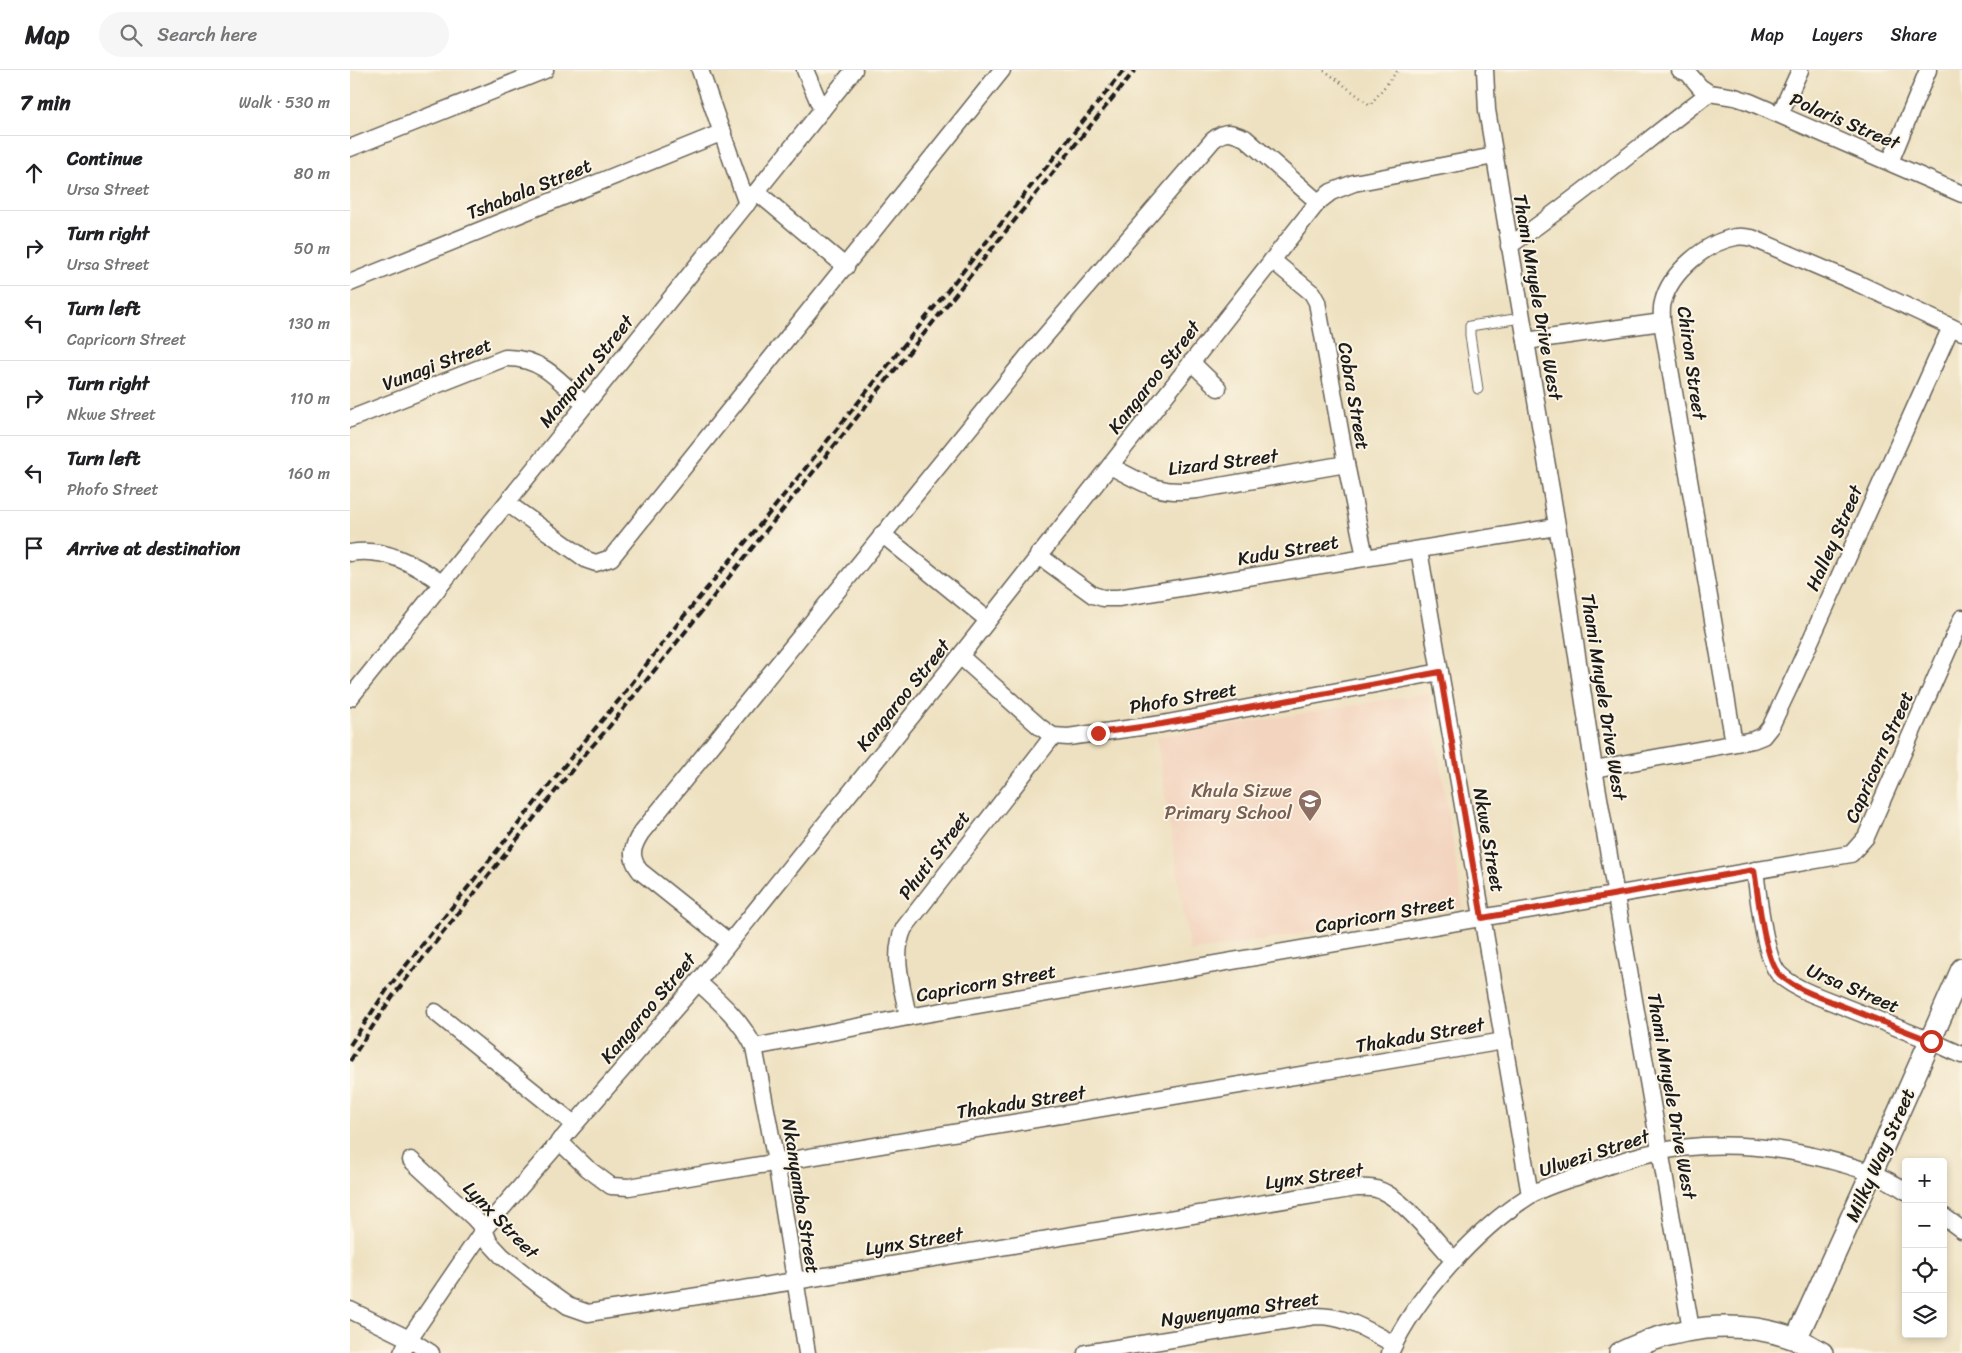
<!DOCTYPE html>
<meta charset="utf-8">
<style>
:root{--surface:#fff;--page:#f6f6f6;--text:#202124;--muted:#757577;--line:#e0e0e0}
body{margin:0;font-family:Sriracha,sans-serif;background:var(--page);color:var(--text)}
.controls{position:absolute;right:15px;bottom:15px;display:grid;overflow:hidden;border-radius:5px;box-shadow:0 2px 8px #0003}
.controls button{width:45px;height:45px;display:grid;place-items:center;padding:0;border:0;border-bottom:1px solid var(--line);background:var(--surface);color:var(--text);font:25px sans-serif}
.stop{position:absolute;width:15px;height:15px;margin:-11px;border:4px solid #c8321e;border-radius:50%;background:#fff}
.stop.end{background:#c8321e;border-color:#fff;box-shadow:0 1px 5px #0008}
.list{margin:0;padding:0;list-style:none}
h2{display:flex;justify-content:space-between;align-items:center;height:65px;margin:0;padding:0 20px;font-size:21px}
h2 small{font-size:16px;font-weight:400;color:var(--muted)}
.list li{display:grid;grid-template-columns:32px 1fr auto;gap:15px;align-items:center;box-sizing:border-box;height:75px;padding:0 20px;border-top:1px solid var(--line)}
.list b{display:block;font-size:19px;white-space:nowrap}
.list p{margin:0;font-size:16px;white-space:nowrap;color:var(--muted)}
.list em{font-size:16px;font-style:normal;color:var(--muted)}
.icon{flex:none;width:28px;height:28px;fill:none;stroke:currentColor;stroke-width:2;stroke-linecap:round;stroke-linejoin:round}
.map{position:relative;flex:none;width:1612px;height:1283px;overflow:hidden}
header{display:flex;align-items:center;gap:30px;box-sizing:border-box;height:70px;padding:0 25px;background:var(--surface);border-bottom:1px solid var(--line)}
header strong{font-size:24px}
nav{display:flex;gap:28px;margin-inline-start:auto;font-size:18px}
.search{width:350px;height:45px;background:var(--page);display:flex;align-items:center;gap:12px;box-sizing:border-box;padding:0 18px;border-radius:28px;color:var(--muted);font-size:19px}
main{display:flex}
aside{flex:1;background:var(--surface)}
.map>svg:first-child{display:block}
.built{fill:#f3d4bf}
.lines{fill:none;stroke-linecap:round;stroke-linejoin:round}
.service-casing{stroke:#666156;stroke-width:11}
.minor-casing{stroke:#666156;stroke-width:19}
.tertiary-casing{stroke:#666156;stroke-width:24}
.path{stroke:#666156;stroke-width:2.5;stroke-dasharray:1 4;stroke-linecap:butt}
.service{stroke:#fff;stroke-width:9}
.minor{stroke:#fff;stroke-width:16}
.tertiary{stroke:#fff;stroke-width:21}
.rail{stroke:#1c1c1c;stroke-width:4;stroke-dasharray:8 4;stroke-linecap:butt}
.route{stroke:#c8321e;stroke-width:6}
.labels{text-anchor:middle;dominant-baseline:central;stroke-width:4;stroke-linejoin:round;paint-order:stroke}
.street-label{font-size:19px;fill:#1c1c1c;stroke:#fcf5e5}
.education-label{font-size:19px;fill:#785e54;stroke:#fcf5e5;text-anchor:end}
</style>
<header>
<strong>Map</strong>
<div class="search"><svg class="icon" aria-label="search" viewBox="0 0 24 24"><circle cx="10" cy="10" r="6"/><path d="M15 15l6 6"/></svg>Search here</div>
<nav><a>Map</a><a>Layers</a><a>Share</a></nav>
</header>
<main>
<aside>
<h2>7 min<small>Walk · 530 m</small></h2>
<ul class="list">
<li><svg class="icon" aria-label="ahead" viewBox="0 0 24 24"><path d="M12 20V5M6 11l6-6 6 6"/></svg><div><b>Continue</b><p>Ursa Street</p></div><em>80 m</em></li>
<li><svg class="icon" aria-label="right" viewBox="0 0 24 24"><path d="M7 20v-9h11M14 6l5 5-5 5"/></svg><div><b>Turn right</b><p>Ursa Street</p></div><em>50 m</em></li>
<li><svg class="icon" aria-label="left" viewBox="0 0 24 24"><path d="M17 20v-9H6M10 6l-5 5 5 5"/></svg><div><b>Turn left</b><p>Capricorn Street</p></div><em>130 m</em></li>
<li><svg class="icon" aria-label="right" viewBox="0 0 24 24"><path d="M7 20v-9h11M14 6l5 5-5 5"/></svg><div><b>Turn right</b><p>Nkwe Street</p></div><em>110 m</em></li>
<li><svg class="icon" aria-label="left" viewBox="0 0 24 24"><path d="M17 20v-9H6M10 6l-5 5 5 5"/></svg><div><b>Turn left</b><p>Phofo Street</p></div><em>160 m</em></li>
<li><svg class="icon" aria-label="arrive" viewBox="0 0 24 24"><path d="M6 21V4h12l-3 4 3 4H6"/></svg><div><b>Arrive at destination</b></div></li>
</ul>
</aside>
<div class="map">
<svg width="1612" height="1283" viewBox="0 0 1612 1283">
<rect width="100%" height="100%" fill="#fcf5e5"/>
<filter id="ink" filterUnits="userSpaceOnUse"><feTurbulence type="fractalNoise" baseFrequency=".02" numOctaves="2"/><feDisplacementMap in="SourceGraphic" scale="10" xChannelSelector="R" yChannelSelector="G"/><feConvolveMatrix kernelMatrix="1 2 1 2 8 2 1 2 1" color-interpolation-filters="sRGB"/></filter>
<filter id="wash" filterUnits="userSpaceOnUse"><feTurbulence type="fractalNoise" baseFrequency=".0096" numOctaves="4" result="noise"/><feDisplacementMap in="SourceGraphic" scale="20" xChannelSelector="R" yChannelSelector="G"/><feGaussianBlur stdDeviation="1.12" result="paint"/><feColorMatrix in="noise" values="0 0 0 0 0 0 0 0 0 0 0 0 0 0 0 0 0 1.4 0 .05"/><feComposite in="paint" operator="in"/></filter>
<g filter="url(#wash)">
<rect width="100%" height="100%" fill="#eee1c1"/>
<!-- built -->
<polygon class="built" points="1079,623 1113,837 840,882 806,667"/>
</g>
<g filter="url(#ink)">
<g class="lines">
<!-- service casing -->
<g class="service-casing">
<polyline id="service" points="1128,319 1120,265 1120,256 1171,248"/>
</g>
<!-- minor casing -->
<g class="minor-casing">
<g id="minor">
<polyline points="350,0 397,134"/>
<polyline points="455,0 472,40"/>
<polyline points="1135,0 1137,40 1211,479 1244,699 1341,1259"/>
<polyline points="1330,0 1338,3 1350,17 1359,23 1385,27 1400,32 1612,124"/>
<polyline points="1430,44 1450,0"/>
<polyline points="0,78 195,0"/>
<polyline points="1540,92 1578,0"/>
<polyline points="407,122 496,197"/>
<path d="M1159 176C1228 128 1292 74 1359 23"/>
<polyline points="922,190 962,223 967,232 996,394 1015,487"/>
<polyline points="0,213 373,62"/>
<polyline points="1176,271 1312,252"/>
<polyline points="841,292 868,318"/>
<path d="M0 349 155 288C192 287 210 311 235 335"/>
<path d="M760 396C794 413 807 425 847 420L996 394"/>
<polyline points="157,433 237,490 246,493 261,488 652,0"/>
<polyline points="532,464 638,550"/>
<polyline points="1069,480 1180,1125"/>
<path d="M0 483C35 477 64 494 92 513"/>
<polyline points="688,485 743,525 753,528 768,528 1206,457"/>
<polyline points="610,586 690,657 703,666 718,667 812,654 1090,602"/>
<polyline points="0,628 504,0"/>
<path d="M1384 673 1312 252C1312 246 1311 238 1313 232 1320 203 1356 172 1386 167 1391 166 1397 167 1402 168L1507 213 1612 262"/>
<polyline points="1244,699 1403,670 1413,666 1421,656 1446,603 1601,257"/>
<path d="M1405 800C1408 823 1414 888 1429 904 1438 913 1450 919 1462 924L1581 971 1612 985"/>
<path d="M379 872 290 801C279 787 282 777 291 763L677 287 863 70C876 60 880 62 895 68L968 132"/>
<path d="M348 912C370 932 391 950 404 977L426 1092 457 1283"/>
<polyline points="85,942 224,1054"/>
<path d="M558 947C553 919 541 885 554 858L703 666"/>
<polyline points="404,977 558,947 1501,784 1516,767 1612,548"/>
<polyline points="209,1071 237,1098 261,1116 279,1117 1154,971"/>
<path d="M61 1090 124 1148 134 1159 139 1172 152 1186 190 1216 218 1236 238 1243 445 1211 1006 1118C1012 1118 1020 1117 1026 1119 1051 1125 1086 1171 1104 1190"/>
<polyline points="1593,1146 1612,1160"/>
<polyline points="0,1240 59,1269 81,1283"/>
<polyline points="52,1283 59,1269 134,1159 348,912 610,586 968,132 981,122 1004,113 1144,86"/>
<path d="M736 1283 965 1246C998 1246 1016 1260 1044 1274"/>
<path d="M1040 1283C1066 1226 1126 1160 1179 1126 1194 1116 1218 1110 1235 1104 1254 1097 1273 1090 1292 1085 1354 1070 1418 1074 1479 1090 1508 1098 1530 1104 1556 1121"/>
</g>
</g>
<!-- tertiary casing -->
<g class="tertiary-casing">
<g id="tertiary">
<polyline points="1446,1269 1522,1102 1612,899"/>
<path d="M1270 1283C1324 1257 1387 1247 1445 1269 1454 1272 1463 1278 1472 1283"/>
</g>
</g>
<!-- path -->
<polyline class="path" points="974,0 1020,35 1048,0"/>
<!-- service -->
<use href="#service" class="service"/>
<!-- minor -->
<use href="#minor" class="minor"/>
<!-- tertiary -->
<use href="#tertiary" class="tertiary"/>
<!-- rail -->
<g class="rail">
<polyline points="0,975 38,918 223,685 269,630 329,552 422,440 774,0"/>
<polyline points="0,991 42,927 230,690 259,657 785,0"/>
</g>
</g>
</g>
<g class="lines" filter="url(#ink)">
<!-- route -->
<path class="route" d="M748 663 812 654 1090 602 1132 848 1404 800C1408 823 1414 888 1429 904 1438 913 1450 919 1462 924L1581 971"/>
</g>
<!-- icons -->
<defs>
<g id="school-pin" transform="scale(1.25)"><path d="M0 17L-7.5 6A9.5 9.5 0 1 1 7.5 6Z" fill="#8d6e63" stroke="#fcf5e5"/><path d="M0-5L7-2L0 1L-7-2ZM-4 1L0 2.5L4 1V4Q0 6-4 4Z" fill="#fff"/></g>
</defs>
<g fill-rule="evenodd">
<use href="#school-pin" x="960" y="731"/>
</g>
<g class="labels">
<!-- street labels -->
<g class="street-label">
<text transform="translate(1495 51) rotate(23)">Polaris Street</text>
<text transform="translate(179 119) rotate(-22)">Tshabala Street</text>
<text transform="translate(1188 227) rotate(80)">Thami Mnyele Drive West</text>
<text transform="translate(1342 293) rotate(82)">Chiron Street</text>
<text transform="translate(87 294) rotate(-21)">Vunagi Street</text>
<text transform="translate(236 301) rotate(-51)">Mampuru Street</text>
<text transform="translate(804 307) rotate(-52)">Kangaroo Street</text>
<text transform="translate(1004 326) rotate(80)">Cobra Street</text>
<text transform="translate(873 392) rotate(-7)">Lizard Street</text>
<text transform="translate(1484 468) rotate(-66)">Halley Street</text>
<text transform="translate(938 480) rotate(-10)">Kudu Street</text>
<text transform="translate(553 625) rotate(-51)">Kangaroo Street</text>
<text transform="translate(1254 627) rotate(81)">Thami Mnyele Drive West</text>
<text transform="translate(833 628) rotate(-10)">Phofo Street</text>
<text transform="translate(1529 687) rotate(-66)">Capricorn Street</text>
<text transform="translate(1139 770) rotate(80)">Nkwe Street</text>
<text transform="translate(584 785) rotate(-53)">Phuti Street</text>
<text transform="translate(1035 844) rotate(-10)">Capricorn Street</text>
<text transform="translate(636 913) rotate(-10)">Capricorn Street</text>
<text transform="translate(1503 918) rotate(23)">Ursa Street</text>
<text transform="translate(298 938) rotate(-50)">Kangaroo Street</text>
<text transform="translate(1070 965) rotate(-10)">Thakadu Street</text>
<text transform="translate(1322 1026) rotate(80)">Thami Mnyele Drive West</text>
<text transform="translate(671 1032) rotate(-9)">Thakadu Street</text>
<text transform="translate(1244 1083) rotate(-18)">Ulwezi Street</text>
<text transform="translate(1530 1085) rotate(-66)">Milky Way Street</text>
<text transform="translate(964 1106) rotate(-8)">Lynx Street</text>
<text transform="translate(451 1126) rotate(81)">Nkanyamba Street</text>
<text transform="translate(151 1150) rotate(46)">Lynx Street</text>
<text transform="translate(564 1171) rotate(-9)">Lynx Street</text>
<text transform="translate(890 1239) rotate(-8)">Ngwenyama Street</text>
</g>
<!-- education labels -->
<g class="education-label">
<text x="942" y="720">Khula Sizwe<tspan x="942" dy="22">Primary School</tspan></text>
</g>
</g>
</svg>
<div class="controls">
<button>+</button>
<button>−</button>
<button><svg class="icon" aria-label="locate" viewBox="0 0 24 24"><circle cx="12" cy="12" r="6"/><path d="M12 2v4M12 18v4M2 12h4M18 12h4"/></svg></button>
<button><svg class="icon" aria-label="layers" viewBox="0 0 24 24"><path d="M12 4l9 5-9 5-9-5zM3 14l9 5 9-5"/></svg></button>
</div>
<div class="stop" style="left:1581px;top:971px"></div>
<div class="stop end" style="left:748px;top:663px"></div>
</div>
</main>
